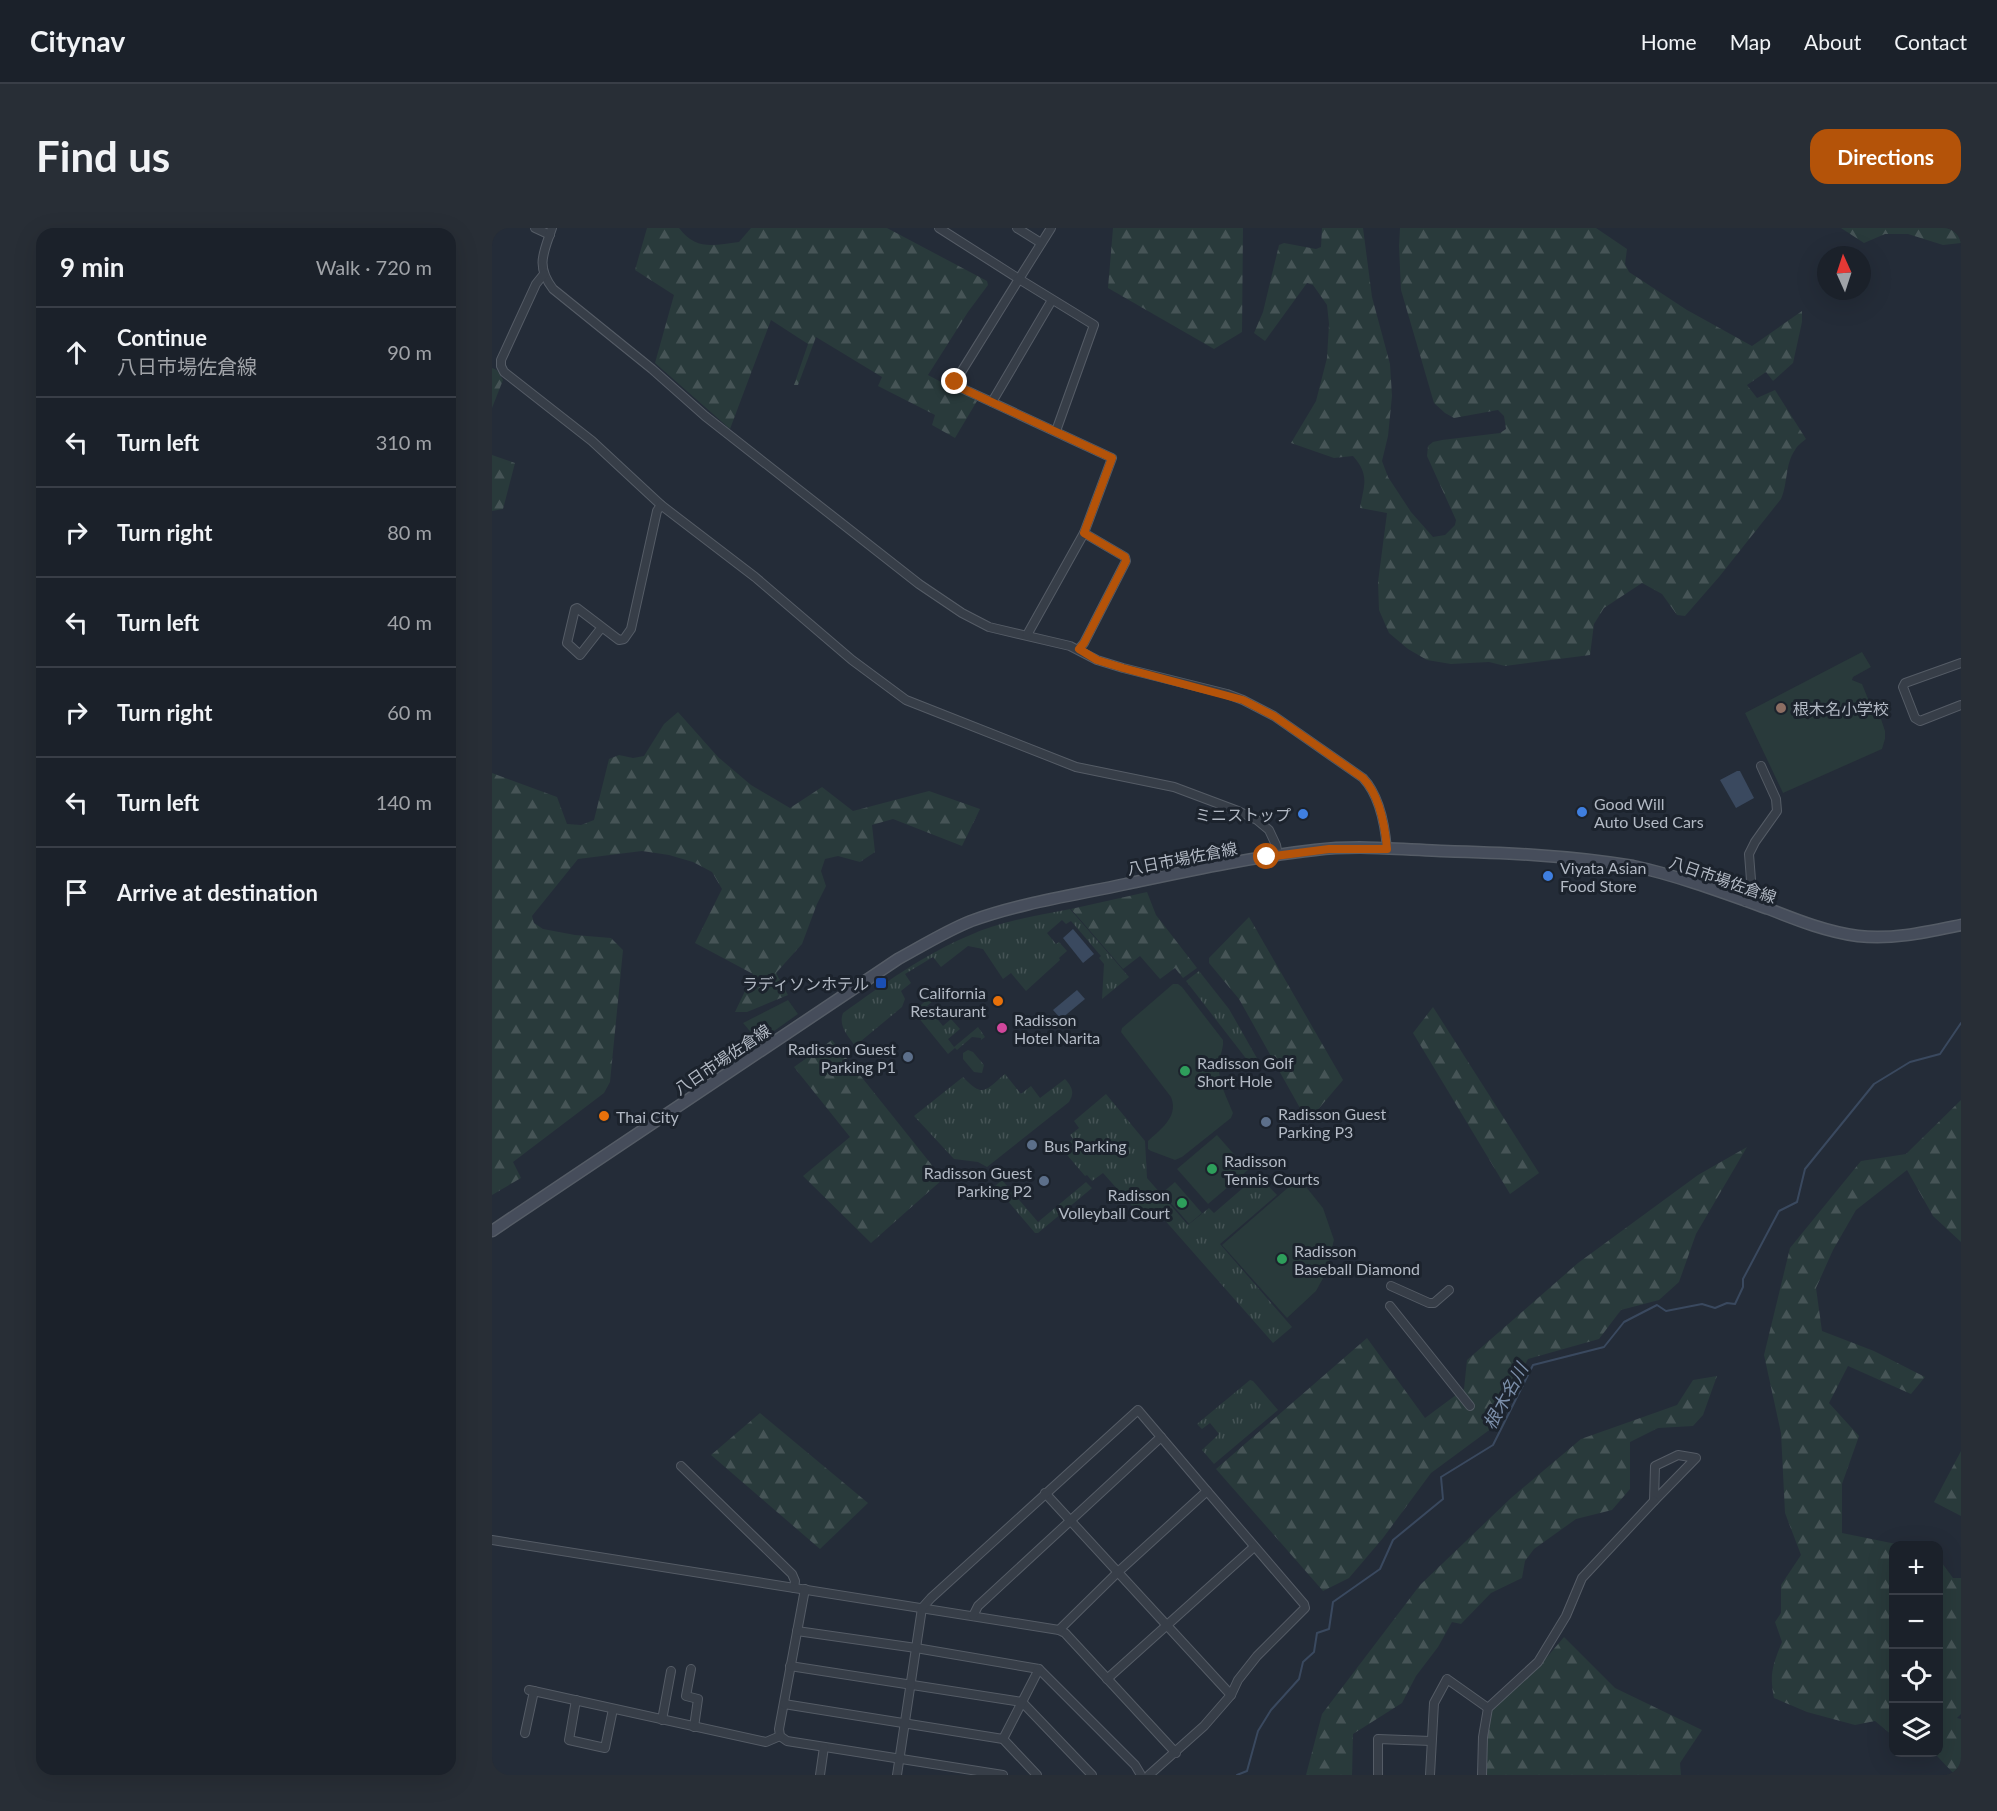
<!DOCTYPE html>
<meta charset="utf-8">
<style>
:root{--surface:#1b212a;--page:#282e36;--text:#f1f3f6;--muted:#a0a3a8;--line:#393e47;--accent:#b45309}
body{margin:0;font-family:Lato,"Noto Sans JP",sans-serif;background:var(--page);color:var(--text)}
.controls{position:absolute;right:18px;bottom:18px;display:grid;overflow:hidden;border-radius:12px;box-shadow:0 6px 24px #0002}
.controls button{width:54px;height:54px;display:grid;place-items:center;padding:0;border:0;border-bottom:2px solid var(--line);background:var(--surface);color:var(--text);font:30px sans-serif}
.compass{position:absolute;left:1325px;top:18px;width:54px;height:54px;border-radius:50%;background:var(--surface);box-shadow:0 6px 24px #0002;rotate:357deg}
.stop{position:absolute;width:18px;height:18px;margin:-14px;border:4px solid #b45309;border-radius:50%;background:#fff}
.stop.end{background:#b45309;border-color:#fff;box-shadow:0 2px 6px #0008}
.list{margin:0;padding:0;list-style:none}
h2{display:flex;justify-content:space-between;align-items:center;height:78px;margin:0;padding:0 24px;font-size:26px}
h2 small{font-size:20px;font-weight:400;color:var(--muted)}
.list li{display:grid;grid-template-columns:39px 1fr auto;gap:18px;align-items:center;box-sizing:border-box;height:90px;padding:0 24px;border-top:2px solid var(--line)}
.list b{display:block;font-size:22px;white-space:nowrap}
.list p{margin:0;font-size:20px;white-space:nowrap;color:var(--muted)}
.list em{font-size:20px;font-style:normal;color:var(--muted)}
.icon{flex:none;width:33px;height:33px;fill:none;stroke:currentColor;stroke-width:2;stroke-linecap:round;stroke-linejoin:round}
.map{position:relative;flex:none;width:1469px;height:1547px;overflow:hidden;border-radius:18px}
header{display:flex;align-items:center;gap:36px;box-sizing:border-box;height:84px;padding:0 30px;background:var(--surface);border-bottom:2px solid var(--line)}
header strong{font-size:28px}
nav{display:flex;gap:33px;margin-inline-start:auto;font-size:21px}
.intro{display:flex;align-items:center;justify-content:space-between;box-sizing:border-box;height:144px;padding:0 36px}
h1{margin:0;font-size:42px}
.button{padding:15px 27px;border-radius:18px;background:var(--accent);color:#fff;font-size:21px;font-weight:700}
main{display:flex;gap:36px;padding:0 36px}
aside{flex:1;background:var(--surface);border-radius:18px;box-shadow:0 6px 24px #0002}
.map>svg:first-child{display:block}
.grass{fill:url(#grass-tufts)}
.forest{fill:url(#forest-firs)}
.garden{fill:#293a3b}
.water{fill:#3a495f}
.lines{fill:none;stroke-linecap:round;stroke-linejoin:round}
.stream{stroke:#3a495f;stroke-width:2}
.minor-casing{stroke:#555c66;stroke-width:10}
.secondary-casing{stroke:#555c66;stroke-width:13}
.minor{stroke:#373e48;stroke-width:8}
.secondary{stroke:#464d5b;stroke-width:10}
.route{stroke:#b45309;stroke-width:8}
.education-dot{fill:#8d6e63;stroke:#1c232d;stroke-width:2}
.shop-dot{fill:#3f7fe0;stroke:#1c232d;stroke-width:2}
.transit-dot{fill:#1a4fb4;stroke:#1c232d;stroke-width:2}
.food-dot{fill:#e8710a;stroke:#1c232d;stroke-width:2}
.hotel-dot{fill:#d1479c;stroke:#1c232d;stroke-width:2}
.service-dot{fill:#5c6f8a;stroke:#1c232d;stroke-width:2}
.leisure-dot{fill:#2e9e5b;stroke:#1c232d;stroke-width:2}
.labels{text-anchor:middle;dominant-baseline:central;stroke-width:6;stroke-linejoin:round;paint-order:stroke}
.poi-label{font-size:16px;fill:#b2b9c4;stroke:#1c232d;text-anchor:start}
.street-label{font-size:16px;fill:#b2b9c4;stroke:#1c232d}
.water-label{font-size:18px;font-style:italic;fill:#7c8faa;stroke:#1c232d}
</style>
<header>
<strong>Citynav</strong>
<nav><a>Home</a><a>Map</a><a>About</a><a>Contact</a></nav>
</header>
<div class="intro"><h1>Find us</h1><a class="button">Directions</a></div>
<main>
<aside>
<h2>9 min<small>Walk · 720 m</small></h2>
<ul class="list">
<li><svg class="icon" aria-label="ahead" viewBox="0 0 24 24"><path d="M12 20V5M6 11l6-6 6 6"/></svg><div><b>Continue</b><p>八日市場佐倉線</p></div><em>90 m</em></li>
<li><svg class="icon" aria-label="left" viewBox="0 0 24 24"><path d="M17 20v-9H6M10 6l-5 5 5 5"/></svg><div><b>Turn left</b></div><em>310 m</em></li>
<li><svg class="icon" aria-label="right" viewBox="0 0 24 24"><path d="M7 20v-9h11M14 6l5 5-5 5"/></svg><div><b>Turn right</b></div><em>80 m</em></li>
<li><svg class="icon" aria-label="left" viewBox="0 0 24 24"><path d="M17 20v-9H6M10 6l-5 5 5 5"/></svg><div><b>Turn left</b></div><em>40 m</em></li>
<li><svg class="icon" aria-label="right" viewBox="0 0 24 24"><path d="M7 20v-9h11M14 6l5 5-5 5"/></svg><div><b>Turn right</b></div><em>60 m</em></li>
<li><svg class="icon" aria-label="left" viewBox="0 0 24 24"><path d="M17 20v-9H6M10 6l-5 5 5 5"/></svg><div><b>Turn left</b></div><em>140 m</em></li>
<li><svg class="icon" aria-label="arrive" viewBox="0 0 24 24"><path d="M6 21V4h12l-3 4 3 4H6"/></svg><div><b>Arrive at destination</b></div></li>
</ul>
</aside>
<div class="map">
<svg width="1469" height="1547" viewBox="0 0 1469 1547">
<defs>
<pattern id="grass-tufts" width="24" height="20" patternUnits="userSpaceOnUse" patternTransform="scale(1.5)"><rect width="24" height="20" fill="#293a3b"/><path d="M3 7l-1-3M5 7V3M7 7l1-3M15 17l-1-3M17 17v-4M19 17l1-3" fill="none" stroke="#465456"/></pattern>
<pattern id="forest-firs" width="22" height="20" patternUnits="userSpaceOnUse" patternTransform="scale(1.5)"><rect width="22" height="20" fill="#293a3b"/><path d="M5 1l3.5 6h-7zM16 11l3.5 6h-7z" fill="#465456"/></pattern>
</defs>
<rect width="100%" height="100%" fill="#242c38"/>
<!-- grass -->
<g class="grass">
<path d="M578 681 637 749 610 771 612 736 607 730 609 728 579 693 574 696 570 692 555 705 564 716 567 714 575 723 567 730 568 732 534 763 519 745 511 751 491 721 476 718 449 739 441 729 413 746 419 755 409 763 413 771 410 779 363 818C356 808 346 798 351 785 392 756 429 728 476 708 508 693 543 688 578 681Z"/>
<polygon points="707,743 737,781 766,832 756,833 694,753"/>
<polygon points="439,768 442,772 435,778 451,798 459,791 468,801 456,811 462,819 486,799 493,809 489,812 489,810 480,809 465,822 463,820 456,826 426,789 429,777"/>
<polygon points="476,822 481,824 492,837 490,845 482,844 471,831 471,825"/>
<path d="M513 846 529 866 539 858 548 870 573 851C580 859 583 864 577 874L495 939 486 934 462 931 422 888 471 849C492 871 493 862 513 846Z"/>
<polygon points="614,866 653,913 655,950 696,997 717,980 722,985 766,947 785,967 728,1016 800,1099 781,1115 663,981 652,991 611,945 600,953 595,947 593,948 570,921 581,911 578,907 587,900 582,893"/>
<polygon points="510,952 546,994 594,954 600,960 546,1005 543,1005 503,958"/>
<polygon points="758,1152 761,1153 786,1182 722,1236 710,1222 727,1206 718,1195 710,1201 705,1196"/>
</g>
<!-- forest -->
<g class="forest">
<path d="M155 0H187C204 23 222 17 247 14L259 0H395L495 53 496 57 476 84 436 147 485 173 463 210 440 197 443 187 386 158 390 149 324 109 306 157H302L316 116 279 92 238 201 163 135 182 67 143 42Z"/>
<polygon points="621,0 751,0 750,104 722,121 616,60"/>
<path d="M830 0H871L880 69 898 136 900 168 896 208 890 233 896 249 919 284 941 309 953 307 963 297 964 292 935 228 936 218 941 214 950 212 1008 205 1014 201 1012 188 1006 182 962 190 953 185 942 175 909 62 907 18 908 0H1104L1135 21 1133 36 1137 44 1195 82 1260 118 1310 83V94L1301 135 1281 153 1274 144 1255 157 1265 170 1283 162 1314 211C1310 214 1305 218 1303 222 1293 236 1296 256 1289 271L1227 349 1193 388 1185 387 1170 366 1150 355 1112 380 1102 396 1098 427 1013 438 997 434 959 436 935 432 916 421 897 405 887 382 886 354 895 285 868 280C872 257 878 247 861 228L842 230 799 215 824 173 835 130 837 96 835 77 821 57 815 55 773 113 762 105 771 84 787 17 792 15 824 21 829 19Z"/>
<polygon points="1349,0 1469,0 1469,15 1451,17 1416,6 1393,6 1372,15"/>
<polygon points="0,140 5,142 11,152 0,180"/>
<polygon points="0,227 23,235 11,281 0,283"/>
<polygon points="186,484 226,529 259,557 298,580 330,559 361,583 437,563 488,581 470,618 401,591 380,597 383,624 368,634 346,628 333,631 329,643 334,658 325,676 310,716 284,745 296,767 255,784 243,784 261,746 203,715 230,661 220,644 201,634 177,627 150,623 86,631 40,688 42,695 51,701 83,707 119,710 131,722 118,854 112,865 21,934 29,950 0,967 0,545 65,569 75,596 89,597 102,592 117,531 127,527 141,530 152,528 172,496"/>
<polygon points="655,664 664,687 705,740 691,750 683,740 668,751 648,728 631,741 579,681"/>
<polygon points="757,689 851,852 818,891 813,889 747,771 717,735 717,730"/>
<polygon points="941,779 1047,945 1018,966 921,805"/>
<polygon points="340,812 451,951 379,1015 311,948 358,909 302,839"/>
<path d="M1469 872V1014L1441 988 1415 942 1364 982 1341 1022 1324 1060 1330 1103 1382 1123 1433 1149 1419 1166 1356 1138 1337 1175 1367 1208 1350 1256V1305L1409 1317 1402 1318 1401 1508 1383 1493 1363 1497 1315 1484 1282 1470C1277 1446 1281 1436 1290 1414L1283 1394 1289 1385V1357L1309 1327 1293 1285 1289 1205 1272 1127 1298 1020 1369 933 1414 926Z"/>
<polygon points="1255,919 1204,1006 1187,1054 1167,1072 1129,1082 1107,1111 1036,1131 1000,1200 939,1245 891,1310 857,1350 831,1363 724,1241 875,1110 933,1190 972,1161 975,1132 1086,1035 1206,947"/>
<polygon points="1225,1148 1211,1187 1201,1198 1166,1200 1138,1214 1138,1261 1120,1282 1084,1291 1042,1321 1033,1333 1030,1350 999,1365 969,1396 960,1394 946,1419 924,1448 910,1475 861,1506 860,1547 814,1547 830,1486 928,1357 1019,1270 1089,1211 1185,1177 1201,1152"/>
<polygon points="268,1185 376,1275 328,1321 219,1227"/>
<polygon points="1469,1223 1469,1288 1442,1274"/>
<polygon points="1447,1331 1461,1350 1469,1350 1469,1486 1465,1490 1469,1491 1469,1547 1463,1547 1445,1528 1438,1525 1446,1524"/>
<polygon points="1072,1409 1123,1460 1210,1502 1188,1535 1189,1547 993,1547 994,1509 999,1481 1050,1435"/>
</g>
<!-- garden -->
<g class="garden">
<polygon points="1370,424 1379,439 1361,449 1360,452 1370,456 1379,478 1387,485 1393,503 1393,511 1390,521 1291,565 1253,485"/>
<path d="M681 756H686L690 759 731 812C732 821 727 828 727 837 726 853 735 870 741 885L739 890 690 929 683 932 659 923 656 921V913C668 902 687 889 679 869L629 804 630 800Z"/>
<polygon points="296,772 306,786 267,814 251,795"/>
<polygon points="725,907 756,942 716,976 685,941"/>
<polygon points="807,950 831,980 842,1012 834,1045 824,1063 795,1090 730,1017"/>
<polygon points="683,954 710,985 697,996 670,965"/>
</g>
<!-- water -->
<g class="water">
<polygon points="1245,543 1248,543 1262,570 1244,580 1228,552"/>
<polygon points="581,701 602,726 591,735 571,710"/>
<polygon points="585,762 593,771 569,791 561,782"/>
</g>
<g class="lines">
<!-- stream -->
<polyline class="stream" points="745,1547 755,1543 766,1503 779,1482 807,1451 811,1434 822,1424 825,1405 837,1401 841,1374 888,1341 901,1312 951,1271 949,1249 1001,1217 1041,1137 1112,1119 1132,1094 1165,1077 1174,1083 1210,1076 1223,1080 1235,1075 1243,1076 1251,1059 1251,1051 1287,983 1305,974 1313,941 1382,856 1418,834 1448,826 1469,795"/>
<!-- minor casing -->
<g class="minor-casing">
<g id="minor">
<polyline points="43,0 58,7"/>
<path d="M60 0C52 24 43 38 61 61L160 141 213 188 427 356 470 385 497 399 578 418 605 432 631 440 735 466 751 472 782 488 871 550C888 568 893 597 895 621"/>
<polyline points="447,0 527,51 559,0"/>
<polyline points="525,0 549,15"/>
<polyline points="52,46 44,56 9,132 9,138 12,144 100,213 169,277 263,349 360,432 414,472 584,539 682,559 746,583 765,592 777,602 784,617 786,627"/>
<polyline points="500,174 560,72"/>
<polyline points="110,399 88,427 75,415 83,381 85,380 127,412 132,411 139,401 165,283 169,277"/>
<polyline points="535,407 592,305 620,230 465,158 463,154 527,51 602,97 564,203"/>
<polyline points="587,421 592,415 634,333 633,329 592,305"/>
<polyline points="1469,435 1413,455 1411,459 1423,490 1428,493 1469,477"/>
<polyline points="1254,674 1259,652 1257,626 1263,614 1285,583 1284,571 1269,538"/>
<polyline points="899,1058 937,1075 942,1075 957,1062"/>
<polyline points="898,1078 978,1178"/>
<polygon points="1186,1227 1204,1230 1162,1273 1163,1238"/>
<polyline points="189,1238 300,1346 303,1353 302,1360"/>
<polyline points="553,1265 739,1467"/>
<polyline points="0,1312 567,1402 573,1405 684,1525"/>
<polyline points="313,1361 287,1501 288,1508 295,1513 511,1547"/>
<polyline points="481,1388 486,1378 669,1209"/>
<polyline points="567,1402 626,1344 715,1263 812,1376 813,1380 765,1428 746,1452 739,1467 712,1498 657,1547"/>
<polyline points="305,1403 424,1420 547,1441 643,1537 649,1547"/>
<polyline points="298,1438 530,1474 600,1547"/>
<polyline points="199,1441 194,1468 206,1471 202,1499"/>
<polyline points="615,1451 762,1319"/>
<polyline points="37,1462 274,1514 288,1508"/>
<polyline points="84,1472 77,1512 113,1520 121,1481"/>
<polyline points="292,1476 511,1511"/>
<polyline points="170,1492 179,1443"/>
<polyline points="33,1505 42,1463"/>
<polyline points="328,1547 332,1519"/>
<polyline points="405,1547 430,1380 439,1370 646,1182 715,1263"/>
<polyline points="545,1547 511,1511 547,1441"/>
<polyline points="886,1547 886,1511 939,1513"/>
<polyline points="938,1547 942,1475 955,1451 996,1480"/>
<polyline points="990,1547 991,1509 996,1480 1046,1434 1074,1388 1090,1350 1162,1273"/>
</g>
</g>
<!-- secondary casing -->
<g class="secondary-casing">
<path id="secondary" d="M0 1003 406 731C430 718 454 703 479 693 528 675 583 667 634 656 696 643 760 629 823 622 865 617 908 621 949 623 1013 625 1078 627 1141 638 1184 647 1235 666 1277 681 1305 692 1335 704 1366 708 1401 712 1435 704 1469 697"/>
</g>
<!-- minor -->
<use href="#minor" class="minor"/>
<!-- secondary -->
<use href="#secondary" class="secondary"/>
</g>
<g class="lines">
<!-- route -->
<path class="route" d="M463 154 465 158 620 230 592 305 633 329 634 333 592 415 587 421 605 432 631 440 751 472 782 488 871 550C888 568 893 597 895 621H837L775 629"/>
</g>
<!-- markers -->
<circle class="education-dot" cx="1289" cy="480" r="6"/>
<g class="shop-dot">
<circle cx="1090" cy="584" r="6"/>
<circle cx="811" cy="586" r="6"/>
<circle cx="1056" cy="648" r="6"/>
</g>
<rect class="transit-dot" x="383" y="749" width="12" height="12" rx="3"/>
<g class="food-dot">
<circle cx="506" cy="773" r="6"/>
<circle cx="112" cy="888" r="6"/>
</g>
<circle class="hotel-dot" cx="510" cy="800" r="6"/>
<g class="service-dot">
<circle cx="416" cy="829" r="6"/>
<circle cx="774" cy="894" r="6"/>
<circle cx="540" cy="917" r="6"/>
<circle cx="552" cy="953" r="6"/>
</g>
<g class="leisure-dot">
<circle cx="693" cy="843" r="6"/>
<circle cx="720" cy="941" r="6"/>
<circle cx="690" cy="975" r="6"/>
<circle cx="790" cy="1031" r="6"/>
</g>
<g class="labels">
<!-- poi labels -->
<g class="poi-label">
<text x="1301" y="480">根木名小学校</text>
<text x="1102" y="575">Good Will<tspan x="1102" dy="18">Auto Used Cars</tspan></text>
<text x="799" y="586" text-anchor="end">ミニストップ</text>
<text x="1068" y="639">Viyata Asian<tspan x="1068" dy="18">Food Store</tspan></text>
<text x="377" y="755" text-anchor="end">ラディソンホテル</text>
<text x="494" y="764" text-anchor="end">California<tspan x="494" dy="18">Restaurant</tspan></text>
<text x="522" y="791">Radisson<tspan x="522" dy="18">Hotel Narita</tspan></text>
<text x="404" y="820" text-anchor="end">Radisson Guest<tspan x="404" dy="18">Parking P1</tspan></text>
<text x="705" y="834">Radisson Golf<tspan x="705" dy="18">Short Hole</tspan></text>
<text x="786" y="885">Radisson Guest<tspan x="786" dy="18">Parking P3</tspan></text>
<text x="124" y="888">Thai City</text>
<text x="552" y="917">Bus Parking</text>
<text x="732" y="932">Radisson<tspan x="732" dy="18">Tennis Courts</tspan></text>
<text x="540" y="944" text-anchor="end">Radisson Guest<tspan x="540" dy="18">Parking P2</tspan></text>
<text x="678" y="966" text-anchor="end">Radisson<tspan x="678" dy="18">Volleyball Court</tspan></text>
<text x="802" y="1022">Radisson<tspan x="802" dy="18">Baseball Diamond</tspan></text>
</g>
<!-- street labels -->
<g class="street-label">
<text transform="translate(690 630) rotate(-11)">八日市場佐倉線</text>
<text transform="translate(1231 651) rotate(19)">八日市場佐倉線</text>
<text transform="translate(230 831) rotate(-34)">八日市場佐倉線</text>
</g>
<!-- water labels -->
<g class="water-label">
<text transform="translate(1013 1168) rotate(-61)">根木名川</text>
</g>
</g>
</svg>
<div class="controls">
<button>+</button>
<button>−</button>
<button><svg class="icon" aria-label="locate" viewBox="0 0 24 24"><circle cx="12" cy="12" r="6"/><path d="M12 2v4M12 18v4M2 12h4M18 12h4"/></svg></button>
<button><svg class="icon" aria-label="layers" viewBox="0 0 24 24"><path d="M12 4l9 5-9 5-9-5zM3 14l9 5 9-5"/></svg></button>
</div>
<svg class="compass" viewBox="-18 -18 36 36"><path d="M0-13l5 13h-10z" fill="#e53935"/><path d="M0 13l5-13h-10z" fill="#a0a3a8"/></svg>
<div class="stop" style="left:775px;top:629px"></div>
<div class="stop end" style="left:463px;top:154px"></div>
</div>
</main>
